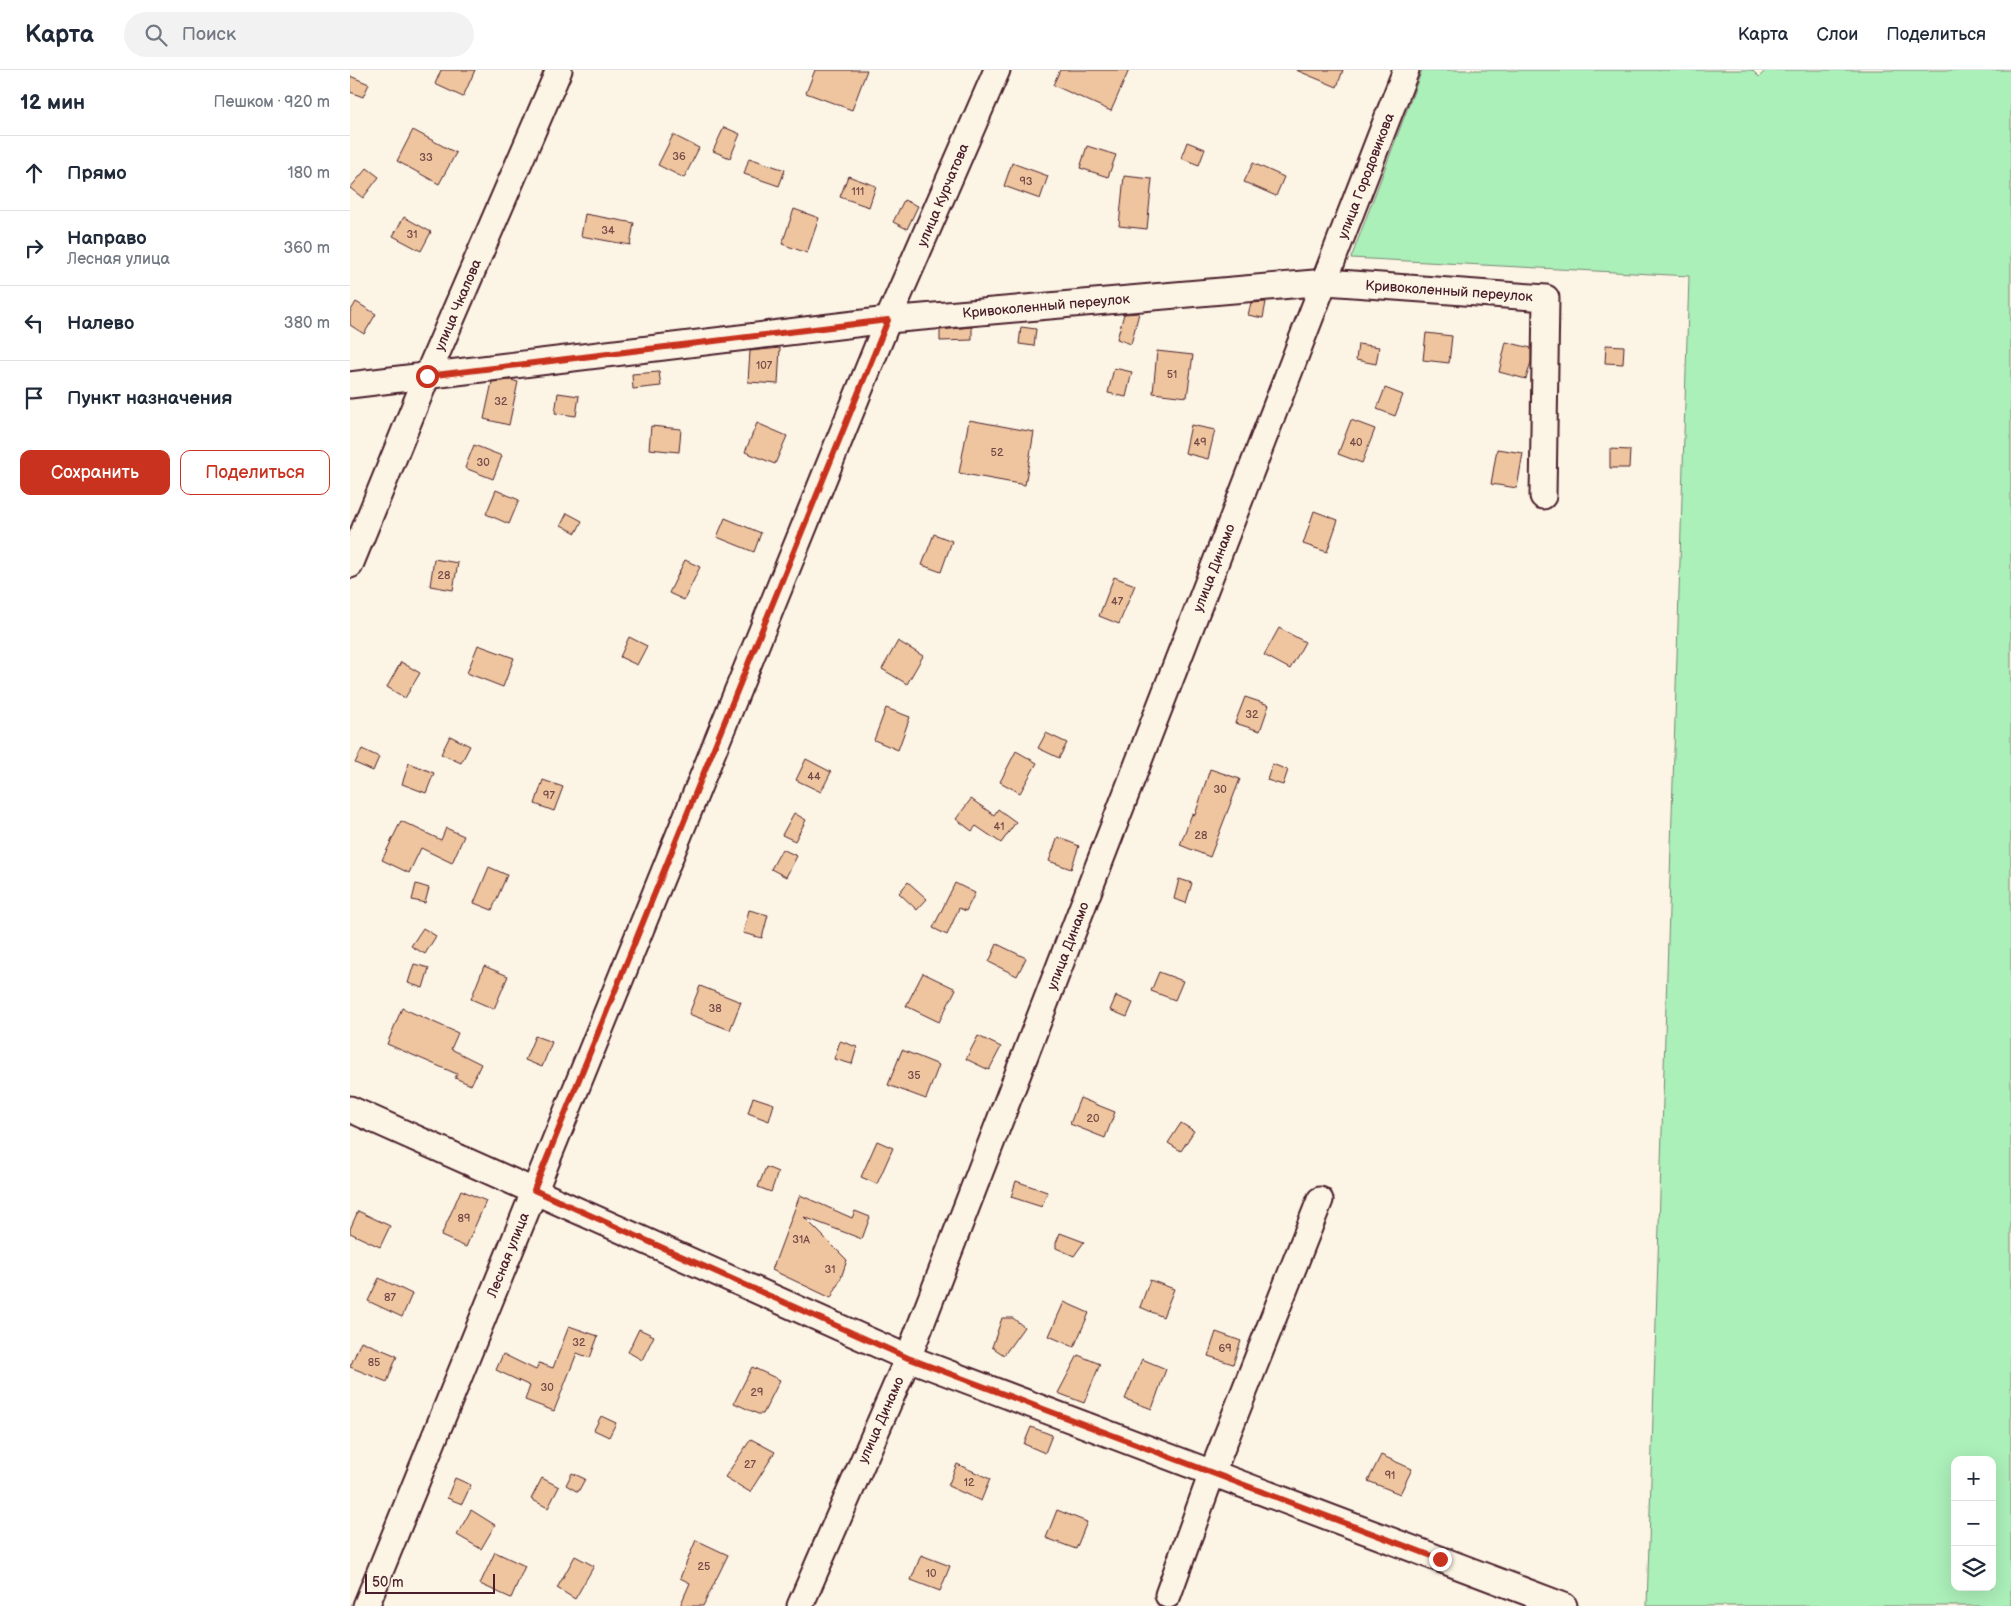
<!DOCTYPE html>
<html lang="ru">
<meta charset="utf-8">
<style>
:root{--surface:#fff;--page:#f2f2f3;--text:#1f2937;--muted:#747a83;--line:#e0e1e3;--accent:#c8321e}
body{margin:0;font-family:"Balsamiq Sans",sans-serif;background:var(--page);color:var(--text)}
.controls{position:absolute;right:15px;bottom:15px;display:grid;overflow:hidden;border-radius:10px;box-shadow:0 5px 20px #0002}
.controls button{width:45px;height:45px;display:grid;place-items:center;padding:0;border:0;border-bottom:1px solid var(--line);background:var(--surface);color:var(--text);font:25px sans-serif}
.scale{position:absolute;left:15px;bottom:12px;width:130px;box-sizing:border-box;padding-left:5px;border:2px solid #4a1f2b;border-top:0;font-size:14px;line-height:18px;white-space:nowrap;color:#4a1f2b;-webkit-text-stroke:4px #fcf5e5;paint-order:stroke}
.stop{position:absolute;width:15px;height:15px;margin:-11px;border:4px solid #c8321e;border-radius:50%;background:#fff}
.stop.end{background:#c8321e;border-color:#fff;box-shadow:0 1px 5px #0008}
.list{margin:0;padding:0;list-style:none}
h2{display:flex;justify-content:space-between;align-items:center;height:65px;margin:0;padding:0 20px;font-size:21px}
h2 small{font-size:16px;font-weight:400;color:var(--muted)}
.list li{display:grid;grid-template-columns:32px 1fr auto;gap:15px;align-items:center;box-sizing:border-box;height:75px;padding:0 20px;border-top:1px solid var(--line)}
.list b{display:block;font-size:19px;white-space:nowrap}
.list p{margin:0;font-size:16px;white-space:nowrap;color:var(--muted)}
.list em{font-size:16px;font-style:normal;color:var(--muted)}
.actions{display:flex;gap:10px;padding:15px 20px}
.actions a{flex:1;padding:11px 0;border:1px solid var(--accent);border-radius:10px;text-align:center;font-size:18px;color:var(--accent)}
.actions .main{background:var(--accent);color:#fff}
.icon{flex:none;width:28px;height:28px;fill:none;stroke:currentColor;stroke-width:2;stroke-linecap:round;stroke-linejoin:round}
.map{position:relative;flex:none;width:1661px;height:1536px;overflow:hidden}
header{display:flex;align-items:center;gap:30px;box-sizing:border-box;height:70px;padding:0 25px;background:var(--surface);border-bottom:1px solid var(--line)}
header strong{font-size:24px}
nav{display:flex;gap:28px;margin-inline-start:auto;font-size:18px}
.search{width:350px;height:45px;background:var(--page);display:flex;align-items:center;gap:12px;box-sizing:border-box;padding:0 18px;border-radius:28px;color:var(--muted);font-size:19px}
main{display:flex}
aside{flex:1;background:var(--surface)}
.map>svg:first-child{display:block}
.green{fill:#abefb9;stroke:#7a8772;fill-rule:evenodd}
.building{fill:#eec59e;stroke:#4a1f2b}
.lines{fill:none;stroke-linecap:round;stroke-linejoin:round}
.minor-casing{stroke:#4a1f2b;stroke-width:29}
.minor{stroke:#fcf5e5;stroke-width:25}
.route{stroke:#c8321e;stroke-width:6}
.labels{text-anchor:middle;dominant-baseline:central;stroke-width:4.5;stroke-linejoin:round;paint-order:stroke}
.number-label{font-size:11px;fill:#734848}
.street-label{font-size:14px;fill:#4a1f2b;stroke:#fcf5e5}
</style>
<header>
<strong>Карта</strong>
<div class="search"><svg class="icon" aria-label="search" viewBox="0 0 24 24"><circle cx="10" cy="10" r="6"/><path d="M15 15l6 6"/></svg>Поиск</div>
<nav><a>Карта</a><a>Слои</a><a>Поделиться</a></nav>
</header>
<main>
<aside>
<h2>12 мин<small>Пешком · 920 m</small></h2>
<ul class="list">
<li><svg class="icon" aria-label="ahead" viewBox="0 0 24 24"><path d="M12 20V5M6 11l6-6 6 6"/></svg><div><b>Прямо</b></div><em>180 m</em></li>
<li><svg class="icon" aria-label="right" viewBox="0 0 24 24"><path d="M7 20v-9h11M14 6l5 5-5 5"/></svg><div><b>Направо</b><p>Лесная улица</p></div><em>360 m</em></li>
<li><svg class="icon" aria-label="left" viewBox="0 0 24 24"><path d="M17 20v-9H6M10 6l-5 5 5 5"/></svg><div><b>Налево</b></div><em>380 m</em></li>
<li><svg class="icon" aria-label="arrive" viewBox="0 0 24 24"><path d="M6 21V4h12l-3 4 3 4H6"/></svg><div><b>Пункт назначения</b></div></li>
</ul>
<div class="actions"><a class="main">Сохранить</a><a>Поделиться</a></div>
</aside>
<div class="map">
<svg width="1661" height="1536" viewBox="0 0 1661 1536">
<rect width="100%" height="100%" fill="#fcf5e5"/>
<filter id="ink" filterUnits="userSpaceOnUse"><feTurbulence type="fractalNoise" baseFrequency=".02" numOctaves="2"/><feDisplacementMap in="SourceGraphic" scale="10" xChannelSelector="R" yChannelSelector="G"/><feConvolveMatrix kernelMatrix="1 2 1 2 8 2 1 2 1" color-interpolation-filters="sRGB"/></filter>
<g filter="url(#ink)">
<!-- green -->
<path class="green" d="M1072 0H1402L1409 7 1416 0H1661V1536H1297L1339 206 1001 188ZM1605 1390H1642V1517H1605Z"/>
<!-- building -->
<g class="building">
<polygon points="91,0 125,0 113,27 85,14"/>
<polygon points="465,0 517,0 502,40 456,23"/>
<polygon points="710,0 779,0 761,41 703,15"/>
<polygon points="946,0 993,0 987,17"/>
<polygon points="0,6 19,14 13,27 0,22"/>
<polygon points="374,57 390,64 380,88 363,81"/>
<polygon points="63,60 106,83 89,114 47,91"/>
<polygon points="323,65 349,78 334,108 308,95"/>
<polygon points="837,72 855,79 849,95 831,88"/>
<polygon points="737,76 766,85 758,107 730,98"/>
<polygon points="399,88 435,100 429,116 394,104"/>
<polygon points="662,93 698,106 690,129 654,116"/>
<polygon points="903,93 934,107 926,126 894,112"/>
<polygon points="17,98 29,107 13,128 0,118"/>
<polygon points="498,106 526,116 519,137 490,127"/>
<polygon points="774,106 802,109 797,159 769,156"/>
<polygon points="554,130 568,136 557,159 543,152"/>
<polygon points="444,139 469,148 457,183 432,174"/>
<polygon points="235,144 284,153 280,175 231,166"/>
<polygon points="54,147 81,162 71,181 43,166"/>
<polygon points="6,232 26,244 14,264 0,255 0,242"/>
<polygon points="916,232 913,248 898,245 901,233"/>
<polygon points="789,243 781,274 767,269 774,244"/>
<polygon points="622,257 622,270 590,271 590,260"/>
<polygon points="671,257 686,259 684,276 669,274"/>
<polygon points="1076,263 1102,266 1099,293 1073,290"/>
<polygon points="1156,272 1181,278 1181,292 1176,309 1149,302"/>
<polygon points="1008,274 1029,277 1026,294 1006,290"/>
<polygon points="1256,275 1274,276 1273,294 1255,293"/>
<polygon points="430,278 428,314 398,312 400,281"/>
<polygon points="807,281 843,285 837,327 803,323"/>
<polygon points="764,298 782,302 776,327 758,323"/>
<polygon points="309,302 311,316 283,319 282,304"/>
<polygon points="161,310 168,312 159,355 134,349 142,312"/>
<polygon points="1035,318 1053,325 1045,346 1027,339"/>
<polygon points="208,323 229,326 226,346 205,343"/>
<polygon points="619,350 684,362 675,415 609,403"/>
<polygon points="1001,350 1025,359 1012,393 988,384"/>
<polygon points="407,353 437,366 425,394 395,382"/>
<polygon points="841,355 865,360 858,389 835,383"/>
<polygon points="301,356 331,359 329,382 299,379"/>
<polygon points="124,375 152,386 143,409 115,398"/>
<polygon points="1147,379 1173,383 1167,418 1141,414"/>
<polygon points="1260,379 1280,380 1279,398 1260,398"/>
<polygon points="146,420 169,430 159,454 136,444"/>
<polygon points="964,441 988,450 977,482 953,474"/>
<polygon points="217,443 232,451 226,463 211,455"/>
<polygon points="375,448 411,463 404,482 367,467"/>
<polygon points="584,464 602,471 591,502 572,495"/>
<polygon points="84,489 108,493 103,520 80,516"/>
<polygon points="335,490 350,497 334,530 319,523"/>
<polygon points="764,507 785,515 769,554 749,546"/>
<polygon points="929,558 955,572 940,599 914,585"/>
<polygon points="279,567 297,576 287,595 270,587"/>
<polygon points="548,571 573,586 557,614 532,599"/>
<polygon points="128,575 164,588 153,617 117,603"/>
<polygon points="51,592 70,603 55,628 37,617"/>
<polygon points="895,627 919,635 910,661 885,653"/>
<polygon points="536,638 560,647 548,680 524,670"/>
<polygon points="696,663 717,673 709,688 688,678"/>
<polygon points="100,666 120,676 111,693 91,684"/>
<polygon points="12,679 29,687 23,701 5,693"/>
<polygon points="666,681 687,693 670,723 650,712"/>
<polygon points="456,689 481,702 471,722 446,710"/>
<polygon points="59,693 84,703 76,723 52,714"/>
<polygon points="922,694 938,700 933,715 917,710"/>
<polygon points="860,699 890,709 860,787 830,775 842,744 845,745"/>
<polygon points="193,710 213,717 204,741 185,734"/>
<polygon points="621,729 644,745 648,739 666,752 651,773 626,756 622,761 606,749"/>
<polygon points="444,743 456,750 445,771 432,765"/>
<polygon points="51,751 91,770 96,758 114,766 102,793 71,778 59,803 32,790"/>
<polygon points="708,767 729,776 721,799 699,791"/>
<polygon points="432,779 447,786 436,807 421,799"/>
<polygon points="139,797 157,805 142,840 124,833"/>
<polygon points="829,809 842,813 836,833 824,829"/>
<polygon points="558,812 577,829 567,840 549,823"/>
<polygon points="605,813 625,823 616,841 609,838 597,865 583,858"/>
<polygon points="66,814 79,818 75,833 62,830"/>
<polygon points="399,840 418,845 412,868 393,863"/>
<polygon points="73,858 86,866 75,884 61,876"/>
<polygon points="647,874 676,888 667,906 639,892"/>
<polygon points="64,894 79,898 73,918 58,913"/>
<polygon points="134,896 158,906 144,939 121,929"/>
<polygon points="809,902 833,911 825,930 801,921"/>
<polygon points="573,903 606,919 589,952 556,936"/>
<polygon points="350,916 391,932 380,960 339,944"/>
<polygon points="766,926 783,933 777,947 760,940"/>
<polygon points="52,938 108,963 101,979 131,994 121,1015 105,1008 107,1004 37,974"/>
<polygon points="185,966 202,972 192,997 175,990"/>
<polygon points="628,966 651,977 639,1000 616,989"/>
<polygon points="490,971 507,977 502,994 484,989"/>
<polygon points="552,980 589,995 576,1029 538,1015"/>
<polygon points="403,1027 424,1034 419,1051 398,1043"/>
<polygon points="730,1028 765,1042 755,1068 720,1054"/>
<polygon points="831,1053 844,1061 831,1081 818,1073"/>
<polygon points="527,1071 543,1078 527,1114 511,1107"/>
<polygon points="416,1097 428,1102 421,1122 408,1117"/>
<polygon points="666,1111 697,1122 692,1137 661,1127"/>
<polygon points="111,1120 136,1131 116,1177 91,1166"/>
<polygon points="450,1125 502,1148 505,1141 520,1147 512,1169 454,1147 497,1190 491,1208 481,1228 422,1200"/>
<polygon points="8,1141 40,1156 30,1177 0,1163 0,1159"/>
<polygon points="710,1163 734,1172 724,1186 706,1178 706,1173"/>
<polygon points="29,1208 62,1224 52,1247 18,1231"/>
<polygon points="800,1210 824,1219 813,1247 790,1237"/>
<polygon points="714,1232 739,1243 724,1277 699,1266"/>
<polygon points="652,1248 663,1248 674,1257 654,1285 642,1277"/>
<polygon points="219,1256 248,1266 240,1288 227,1283 204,1341 175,1330 180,1316 146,1300 153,1284 186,1300 189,1293 203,1298"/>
<polygon points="289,1259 304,1266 292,1290 278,1282"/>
<polygon points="866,1262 891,1271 883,1294 858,1286"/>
<polygon points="11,1271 47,1286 37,1312 0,1297"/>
<polygon points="728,1285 750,1294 734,1333 708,1323"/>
<polygon points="792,1289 816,1299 802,1339 775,1329"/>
<polygon points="402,1297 430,1310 413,1344 408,1344 384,1333"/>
<polygon points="251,1346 266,1353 259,1367 244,1360"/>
<polygon points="681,1357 702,1365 695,1383 674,1374"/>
<polygon points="401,1369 425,1382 400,1422 375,1407"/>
<polygon points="1031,1385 1062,1399 1050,1424 1018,1411"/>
<polygon points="607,1394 640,1409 631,1431 598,1416"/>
<polygon points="222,1403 235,1409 228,1422 216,1415"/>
<polygon points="105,1408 121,1415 112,1434 97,1428"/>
<polygon points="192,1408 209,1417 198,1438 181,1429"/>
<polygon points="121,1440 145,1455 131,1479 107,1465"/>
<polygon points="707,1440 737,1452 726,1479 696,1468"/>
<polygon points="346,1470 378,1485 353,1536 330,1536 340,1513 330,1508"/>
<polygon points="145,1482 175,1496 161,1528 130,1514"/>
<polygon points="571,1485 600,1496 590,1521 561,1510"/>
<polygon points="225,1486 244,1496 225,1529 207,1518"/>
</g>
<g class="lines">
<!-- minor casing -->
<g class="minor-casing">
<g id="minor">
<polyline points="0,315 538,250 976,212 1196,228 1193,426"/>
<polyline points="0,495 77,306 209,0"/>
<polyline points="0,1039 558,1288 1214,1536"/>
<polyline points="818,1525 862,1403 970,1130"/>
<polyline points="16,1536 538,250 647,0"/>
<polyline points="450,1536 558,1288 1056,0"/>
</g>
</g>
<!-- minor -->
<use href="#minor" class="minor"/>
</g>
</g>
<g class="lines" filter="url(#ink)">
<!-- route -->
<polyline class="route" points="77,306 538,250 184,1120 558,1288 1090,1489"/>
</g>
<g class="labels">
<!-- number labels -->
<g class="number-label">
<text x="329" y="86">36</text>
<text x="76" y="87">33</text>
<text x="676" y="111">93</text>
<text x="508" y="121">111</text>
<text x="258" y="160">34</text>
<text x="62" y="164">31</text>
<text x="414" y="295">107</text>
<text x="822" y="304">51</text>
<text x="151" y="331">32</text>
<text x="850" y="372">49</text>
<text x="1006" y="372">40</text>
<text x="647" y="382">52</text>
<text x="133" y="392">30</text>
<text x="94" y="505">28</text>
<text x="767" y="531">47</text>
<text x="902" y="644">32</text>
<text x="464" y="706">44</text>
<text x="870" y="719">30</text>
<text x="199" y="725">97</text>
<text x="649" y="756">41</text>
<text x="851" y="765">28</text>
<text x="365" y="938">38</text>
<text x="564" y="1005">35</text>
<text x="743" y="1048">20</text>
<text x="114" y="1148">89</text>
<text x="451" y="1169">31А</text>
<text x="480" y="1199">31</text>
<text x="40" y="1227">87</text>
<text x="229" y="1272">32</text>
<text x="875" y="1278">69</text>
<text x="24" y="1292">85</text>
<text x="197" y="1317">30</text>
<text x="407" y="1322">29</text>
<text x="400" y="1394">27</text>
<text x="1040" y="1405">91</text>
<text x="619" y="1412">12</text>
<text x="354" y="1496">25</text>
<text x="581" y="1503">10</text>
</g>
<!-- street labels -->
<g class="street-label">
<text transform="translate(1016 106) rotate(-69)">улица Городовикова</text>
<text transform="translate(593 125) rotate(-67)">улица Курчатова</text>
<text transform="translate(1099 221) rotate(4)">Кривоколенный переулок</text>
<text transform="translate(108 235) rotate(-67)">улица Чкалова</text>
<text transform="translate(696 236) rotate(-5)">Кривоколенный переулок</text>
<text transform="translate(864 498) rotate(-69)">улица Динамо</text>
<text transform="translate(718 876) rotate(-69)">улица Динамо</text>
<text transform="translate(158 1185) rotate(-68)">Лесная улица</text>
<text transform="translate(531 1350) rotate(-66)">улица Динамо</text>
</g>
</g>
</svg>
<div class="controls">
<button>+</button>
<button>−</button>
<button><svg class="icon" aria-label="layers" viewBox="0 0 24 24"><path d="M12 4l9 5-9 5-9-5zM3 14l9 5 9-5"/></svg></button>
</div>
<div class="scale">50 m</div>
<div class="stop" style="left:77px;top:306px"></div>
<div class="stop end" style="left:1090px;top:1489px"></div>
</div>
</main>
